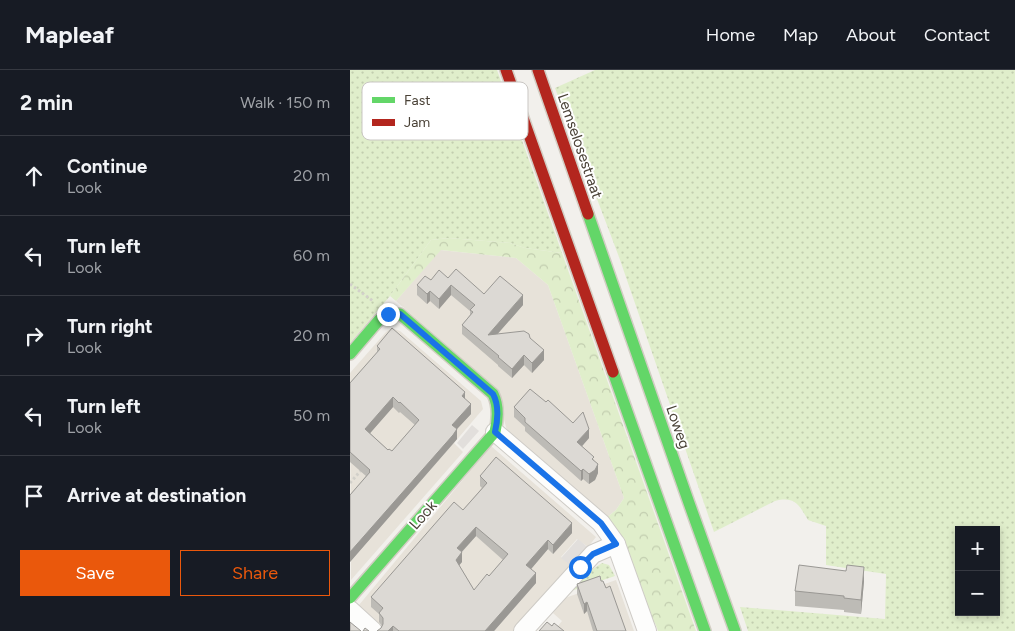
<!DOCTYPE html>
<meta charset="utf-8">
<style>
:root{--surface:#171b24;--page:#20242c;--text:#f1f3f6;--muted:#9ea1a6;--line:#363941;--accent:#ea580c}
body{margin:0;font-family:Figtree,sans-serif;background:var(--page);color:var(--text)}
.controls{position:absolute;right:15px;bottom:15px;display:grid;overflow:hidden;border-radius:0px;box-shadow:0 2px 8px #0003}
.controls button{width:45px;height:45px;display:grid;place-items:center;padding:0;border:0;border-bottom:1px solid var(--line);background:var(--surface);color:var(--text);font:25px sans-serif}
.stop{position:absolute;width:15px;height:15px;margin:-11px;border:4px solid #1a73e8;border-radius:50%;background:#fff}
.stop.end{background:#1a73e8;border-color:#fff;box-shadow:0 1px 5px #0008}
.list{margin:0;padding:0;list-style:none}
h2{display:flex;justify-content:space-between;align-items:center;height:65px;margin:0;padding:0 20px;font-size:21px}
h2 small{font-size:16px;font-weight:400;color:var(--muted)}
.list li{display:grid;grid-template-columns:32px 1fr auto;gap:15px;align-items:center;box-sizing:border-box;height:80px;padding:0 20px;border-top:1px solid var(--line)}
.list b{display:block;font-size:19px;white-space:nowrap}
.list p{margin:0;font-size:16px;white-space:nowrap;color:var(--muted)}
.list em{font-size:16px;font-style:normal;color:var(--muted)}
.actions{display:flex;gap:10px;padding:15px 20px}
.actions a{flex:1;padding:11px 0;border:1px solid var(--accent);border-radius:0px;text-align:center;font-size:18px;color:var(--accent)}
.actions .main{background:var(--accent);color:#fff}
.icon{flex:none;width:28px;height:28px;fill:none;stroke:currentColor;stroke-width:2;stroke-linecap:round;stroke-linejoin:round}
.map{position:relative;flex:none;width:665px;height:561px;overflow:hidden}
header{display:flex;align-items:center;gap:30px;box-sizing:border-box;height:70px;padding:0 25px;background:var(--surface);border-bottom:1px solid var(--line)}
header strong{font-size:24px}
nav{display:flex;gap:28px;margin-inline-start:auto;font-size:18px}
main{display:flex}
aside{flex:1;background:var(--surface)}
.map>svg:first-child{display:block}
.residential{fill:#e7e2d9}
.grass{fill:url(#grass-dots);fill-rule:evenodd}
.forest{fill:url(#forest-crowns)}
.parking{fill:#e2dfdc}
.lines{fill:none;stroke-linecap:round;stroke-linejoin:round}
.street-casing{stroke:#cecbc6;stroke-width:20}
.fast-casing{stroke:#d2cdc3;stroke-width:14}
.jam-casing{stroke:#d2cdc3;stroke-width:14}
.path{stroke:#d2d0ca;stroke-width:3;stroke-dasharray:2.5 2.5;stroke-linecap:butt}
.street{stroke:#fdfdfc;stroke-width:18}
.fast{stroke:#63d668;stroke-width:11}
.jam{stroke:#b3261e;stroke-width:11}
.wall{fill:#bdbbb6;fill-rule:evenodd}
.shaded-wall{fill:#9a9894}
.building{fill:#dcd9d4;stroke:#9a9894;fill-rule:evenodd}
.route{stroke:#1a73e8;stroke-width:6}
.labels{text-anchor:middle;dominant-baseline:central;stroke-width:4;stroke-linejoin:round;paint-order:stroke}
.street-label{font-size:15px;fill:#4a4237;stroke:#fff}
.key{fill:#fff;stroke:#c9c6c3;stroke-width:1}
.key-label{font-size:14px;fill:#4a4237}
</style>
<header>
<strong>Mapleaf</strong>
<nav><a>Home</a><a>Map</a><a>About</a><a>Contact</a></nav>
</header>
<main>
<aside>
<h2>2 min<small>Walk · 150 m</small></h2>
<ul class="list">
<li><svg class="icon" aria-label="ahead" viewBox="0 0 24 24"><path d="M12 20V5M6 11l6-6 6 6"/></svg><div><b>Continue</b><p>Look</p></div><em>20 m</em></li>
<li><svg class="icon" aria-label="left" viewBox="0 0 24 24"><path d="M17 20v-9H6M10 6l-5 5 5 5"/></svg><div><b>Turn left</b><p>Look</p></div><em>60 m</em></li>
<li><svg class="icon" aria-label="right" viewBox="0 0 24 24"><path d="M7 20v-9h11M14 6l5 5-5 5"/></svg><div><b>Turn right</b><p>Look</p></div><em>20 m</em></li>
<li><svg class="icon" aria-label="left" viewBox="0 0 24 24"><path d="M17 20v-9H6M10 6l-5 5 5 5"/></svg><div><b>Turn left</b><p>Look</p></div><em>50 m</em></li>
<li><svg class="icon" aria-label="arrive" viewBox="0 0 24 24"><path d="M6 21V4h12l-3 4 3 4H6"/></svg><div><b>Arrive at destination</b></div></li>
</ul>
<div class="actions"><a class="main">Save</a><a>Share</a></div>
</aside>
<div class="map">
<svg width="665" height="561" viewBox="0 0 665 561">
<defs>
<pattern id="grass-dots" width="8" height="8" patternUnits="userSpaceOnUse" patternTransform="scale(1.25)"><rect width="8" height="8" fill="#e0eecb"/><path d="M2 2h.1M6 6h.1" fill="none" stroke="#c2cdaf" stroke-width="1.8" stroke-linecap="round"/></pattern>
<pattern id="forest-crowns" width="20" height="18" patternUnits="userSpaceOnUse" patternTransform="scale(1.25)"><rect width="20" height="18" fill="#e0eecb"/><path d="M2 6a3 3 0 1 1 6 0M12 15a3 3 0 1 1 6 0" fill="none" stroke="#c2cdaf"/></pattern>
</defs>
<rect width="100%" height="100%" fill="#f2f0ec"/>
<!-- residential -->
<g class="residential">
<polygon points="90,180 166,188 198,215 274,428 266,440 255,449 157,361 146,318 46,231"/>
<polygon points="40,259 44,259 50,261 131,331 133,339 104,373 113,382 1,510 0,303 36,262"/>
<polygon points="141,376 246,467 238,477 227,469 211,487 221,496 164,561 38,561 9,535"/>
<polygon points="266,510 284,561 204,561 212,551 203,543 215,528"/>
</g>
<!-- grass -->
<g class="grass">
<polygon points="0,0 147,0 212,183 175,178 160,173 99,168 81,170 40,226 0,273"/>
<path d="M245 0H665V561H398L390 537 535 549 536 504 476 495V456L458 450C449 435 445 426 425 431L364 462 269 187 205 18ZM609 460H646V542H609Z"/>
<polygon points="252,493 259,495 265,506 221,521 237,503"/>
</g>
<!-- forest -->
<polygon class="forest" points="99,168 160,173 175,178 212,183 346,561 308,561 305,553 299,549 277,487 255,449 266,440 274,428 198,215 166,188 91,180 46,231 40,226 81,170"/>
<!-- parking -->
<g class="parking">
<polygon points="122,355 129,361 113,379 107,373"/>
<polygon points="228,469 241,480 221,496 211,488"/>
</g>
<g class="lines">
<!-- street casing -->
<g class="street-casing">
<g id="street">
<polyline points="145,362 251,453 266,474 243,484 173,561"/>
<polyline points="266,474 297,561"/>
<polyline points="0,540 23,561"/>
</g>
</g>
<!-- fast casing -->
<g class="fast-casing">
<g id="fast">
<polyline points="238,144 339,433 385,561"/>
<path d="M0 284 29 250 38 244H50L143 324C149 336 148 349 145 362L0 528"/>
<polyline points="263,302 355,561"/>
</g>
</g>
<!-- jam casing -->
<g class="jam-casing">
<g id="jam">
<polyline points="156,0 263,302"/>
<polyline points="188,0 238,144"/>
</g>
</g>
<!-- path -->
<g class="path">
<polyline points="0,214 23,231"/>
<polyline points="0,413 13,398"/>
</g>
<!-- street -->
<use href="#street" class="street"/>
<!-- fast -->
<use href="#fast" class="fast"/>
<!-- jam -->
<use href="#jam" class="jam"/>
</g>
<!-- wall -->
<g class="wall">
<polygon points="98,208 134,224 173,235 147,264 180,268 194,290 182,303 174,295 162,308 148,296 148,295 112,264 112,255 120,245 120,241 101,225 89,239 80,231 77,234 67,225 67,215 81,210"/>
<path d="M27 276 115 329 121 344 107 359V369L103 374 0 492V425L16 406 0 392V313L27 283ZM43 337 49 343 50 342 65 355 42 381 38 380 20 363Z"/>
<polygon points="164,337 239,368 232,376 244,390 248,403 245,410 239,414 233,409 231,411 175,361 175,357 164,347"/>
<path d="M130 406 222 463 203 484 198 479 181 499 186 513 144 561H27L31 558 32 556 29 552V544L21 537V527L113 440 132 418 130 416ZM126 466 153 490 139 506 124 520 109 495 112 492V482Z"/>
<polygon points="251,511 256,518 276,561 243,561 237,541 234,544 227,524 227,514"/>
<polygon points="514,511 511,544 494,542 494,540 445,536 445,521"/>
</g>
<!-- shaded-wall -->
<g class="shaded-wall">
<polygon points="101,215 101,225 89,239 89,229"/>
<polygon points="80,221 80,231 77,234 77,224"/>
<polygon points="173,225 173,235 138,275 138,265"/>
<polygon points="194,280 194,290 182,303 182,293"/>
<polygon points="174,285 174,295 162,308 162,299"/>
<polygon points="115,322 115,332 112,326"/>
<polygon points="43,327 43,337 15,369 15,359"/>
<polygon points="121,334 121,344 107,359 107,369 0,492 0,482 102,355"/>
<polygon points="239,359 239,368 227,382 227,372"/>
<polygon points="248,394 248,403 245,410 239,414 239,404"/>
<polygon points="233,399 233,409 231,411 231,401"/>
<polygon points="222,453 222,463 203,484 203,475"/>
<polygon points="126,457 126,466 107,487 107,478"/>
<polygon points="198,470 198,479 176,505 176,495"/>
<polygon points="112,482 112,492 106,499 106,490"/>
<polygon points="514,497 514,511 511,544 511,530"/>
<polygon points="186,503 186,513 144,561 135,561"/>
<polygon points="237,532 237,541 234,544 234,534"/>
<polygon points="43,556 43,561 38,561"/>
</g>
<!-- building -->
<g class="building">
<polygon points="106,199 134,224 150,206 173,225 138,265 174,261 179,264 180,268 194,280 182,293 174,285 162,299 148,287 149,286 112,255 123,242 120,240 125,235 101,215 89,229 80,221 77,224 67,215 75,206 81,210 89,200 98,208"/>
<path d="M42 258 115 322 112 326 121 334 102 355 107 359 103 365 0 482V425L20 402 19 401 20 400 0 382V313L30 279 27 276ZM43 327 49 333 50 332 69 350 42 381 39 379 38 380 15 359Z"/>
<polygon points="180,319 196,332 198,330 223,353 233,342 239,359 227,372 244,387 242,389 248,394 245,400 239,404 233,399 231,401 175,352 175,348 164,337"/>
<path d="M146 387 222 453 203 475 198 470 176 495 186 503 135 561H49L43 556 38 561H27L31 558 33 554V548L29 543 33 538 21 527 104 432 113 440 137 413 130 406ZM126 457 158 484 139 506 137 504 124 520 106 490 112 482 107 478Z"/>
<polygon points="449,495 496,501 497,495 514,497 511,530 494,528 494,526 445,521"/>
<polygon points="250,506 251,511 253,511 256,518 260,516 276,561 247,561 237,532 234,534 227,514"/>
<polygon points="0,552 11,561 0,561"/>
<polygon points="197,552 202,556 204,553 214,561 189,561"/>
<polygon points="15,558 19,561 13,561"/>
</g>
<g class="lines">
<!-- route -->
<path class="route" d="M38 244H50L143 324C149 335 148 349 145 362L251 453 266 474 243 484 230 497"/>
</g>
<g class="labels">
<!-- street labels -->
<g class="street-label">
<text transform="translate(230 76) rotate(71)">Lemselosestraat</text>
<text transform="translate(328 357) rotate(71)">Loweg</text>
<text transform="translate(73 445) rotate(-49)">Look</text>
</g>
</g>
<!-- legend -->
<rect x="12" y="12" width="166" height="58" rx="8" class="key"/>
<rect x="22" y="27" width="23" height="6" fill="#63d668"/>
<rect x="22" y="49" width="23" height="7" fill="#b3261e"/>
<g class="key-label">
<text x="54" y="35">Fast</text>
<text x="54" y="57">Jam</text>
</g>
</svg>
<div class="controls">
<button>+</button>
<button>−</button>
</div>
<div class="stop" style="left:230px;top:497px"></div>
<div class="stop end" style="left:38px;top:244px"></div>
</div>
</main>
